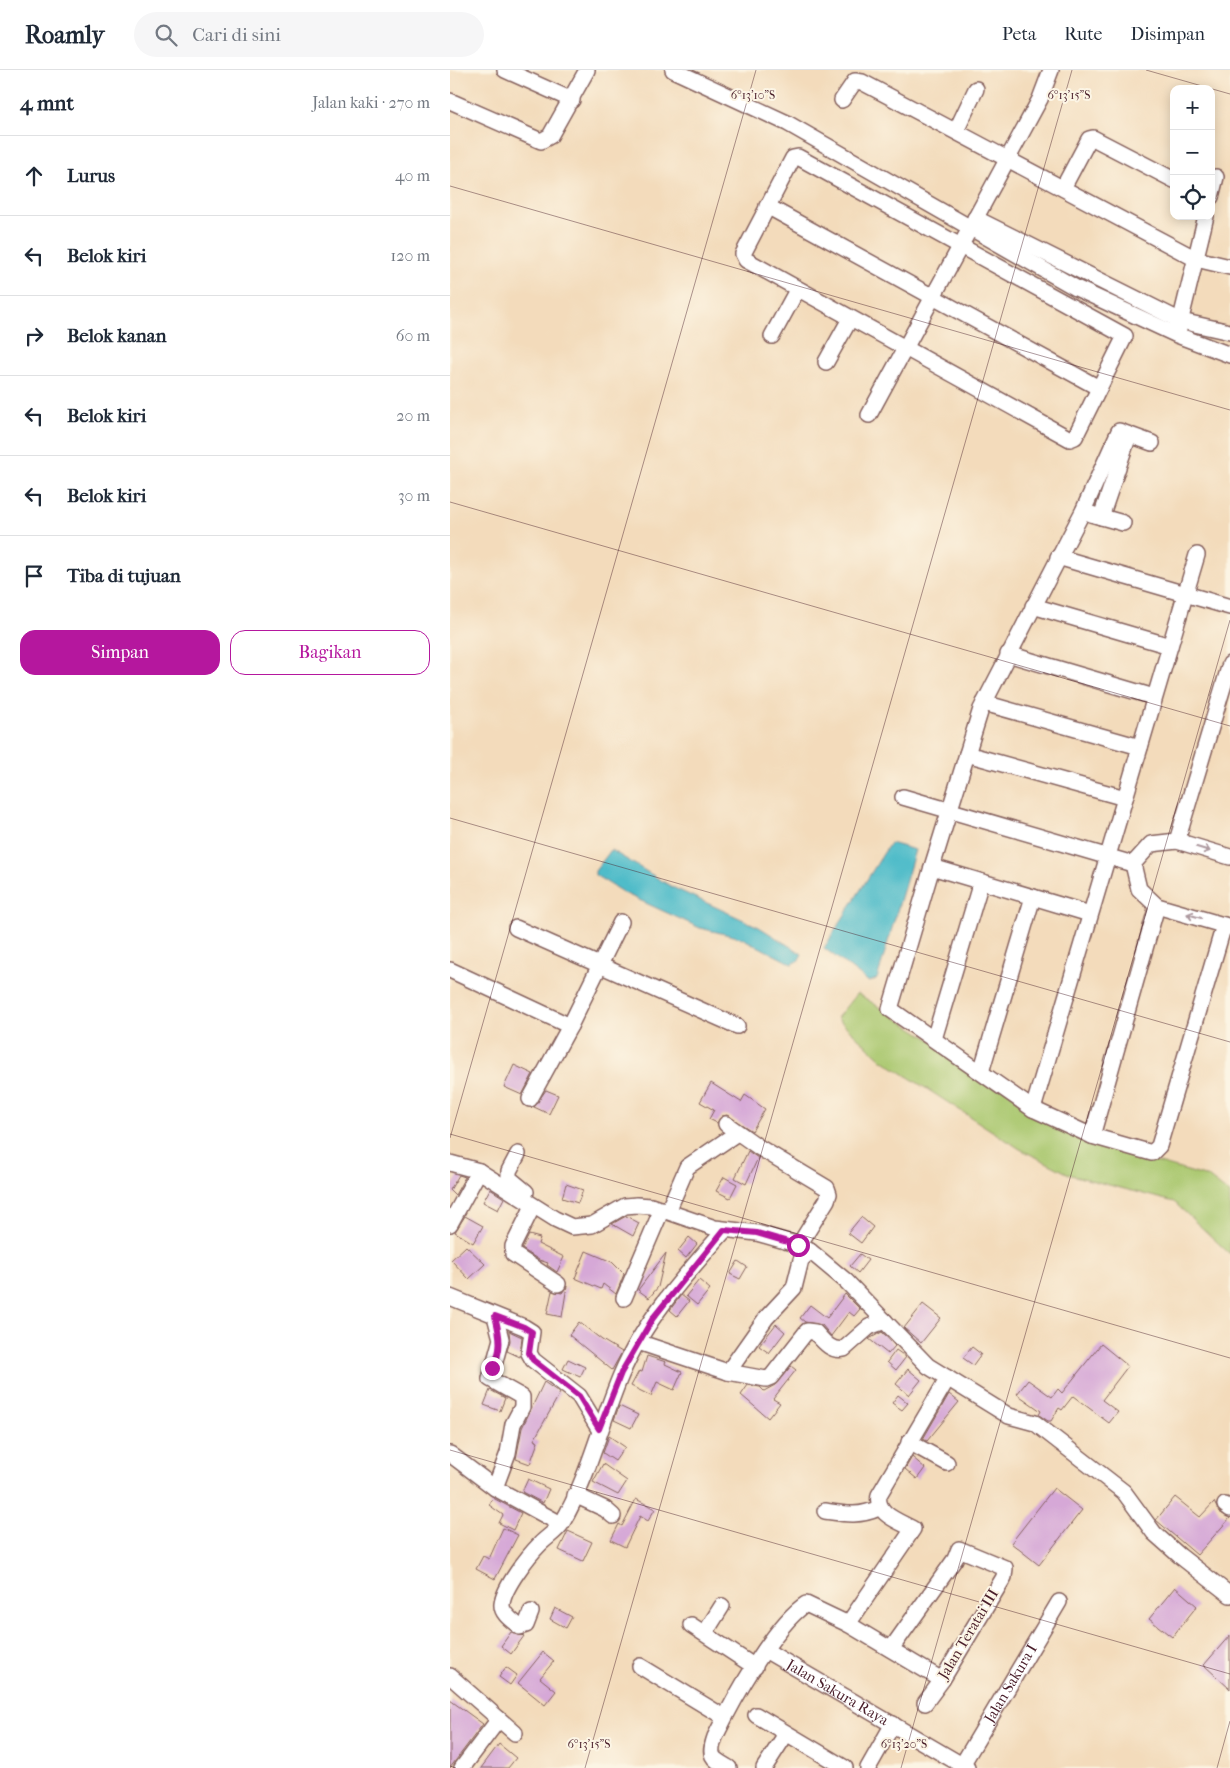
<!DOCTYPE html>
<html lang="id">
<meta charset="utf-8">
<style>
:root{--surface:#fff;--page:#f6f6f7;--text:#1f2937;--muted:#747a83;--line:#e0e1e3;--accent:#b5179e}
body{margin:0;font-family:"IM FELL French Canon",serif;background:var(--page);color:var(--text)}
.controls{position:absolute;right:15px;top:15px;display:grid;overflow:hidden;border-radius:10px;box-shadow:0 2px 12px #0003}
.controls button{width:45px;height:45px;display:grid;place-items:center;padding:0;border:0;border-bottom:1px solid var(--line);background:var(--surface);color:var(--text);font:25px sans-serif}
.stop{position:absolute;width:15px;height:15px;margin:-11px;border:4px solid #b5179e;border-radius:50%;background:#fff}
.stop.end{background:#b5179e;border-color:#fff;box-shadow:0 1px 5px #0008}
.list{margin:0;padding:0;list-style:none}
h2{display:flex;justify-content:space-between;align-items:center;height:65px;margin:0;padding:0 20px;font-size:21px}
h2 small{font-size:16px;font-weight:400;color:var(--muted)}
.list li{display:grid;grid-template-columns:32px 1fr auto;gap:15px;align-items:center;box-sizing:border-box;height:80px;padding:0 20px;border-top:1px solid var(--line)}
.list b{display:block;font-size:19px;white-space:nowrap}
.list em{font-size:16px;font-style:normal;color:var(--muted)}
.actions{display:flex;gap:10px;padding:15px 20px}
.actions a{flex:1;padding:11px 0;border:1px solid var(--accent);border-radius:15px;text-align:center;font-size:18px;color:var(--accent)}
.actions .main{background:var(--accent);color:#fff}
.icon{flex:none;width:28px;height:28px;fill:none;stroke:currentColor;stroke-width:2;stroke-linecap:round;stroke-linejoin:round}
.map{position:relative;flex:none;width:780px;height:1698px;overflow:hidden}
header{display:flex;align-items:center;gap:30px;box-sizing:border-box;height:70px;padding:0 25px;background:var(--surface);border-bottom:1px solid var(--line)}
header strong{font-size:24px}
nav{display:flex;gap:28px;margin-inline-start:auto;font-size:18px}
.search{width:350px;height:45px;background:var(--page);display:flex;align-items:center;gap:12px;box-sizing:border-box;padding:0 18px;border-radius:28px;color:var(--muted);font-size:19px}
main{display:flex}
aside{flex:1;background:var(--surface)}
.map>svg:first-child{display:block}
.green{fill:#aac86f;stroke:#7a744d}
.water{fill:#4fbcc9;stroke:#4c6e7a}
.building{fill:#d6a8d7}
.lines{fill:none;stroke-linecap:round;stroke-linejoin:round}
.street-casing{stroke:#85615d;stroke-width:18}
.street{stroke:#fff;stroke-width:15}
.oneway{stroke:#ae9aa0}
.route{stroke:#b5179e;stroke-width:6}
.ticks{fill:none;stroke:#4a1f2b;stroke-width:1;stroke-opacity:0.45}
.labels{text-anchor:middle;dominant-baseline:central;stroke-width:4;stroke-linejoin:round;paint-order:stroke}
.street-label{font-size:15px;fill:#4a1f2b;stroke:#fcf5e5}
.ticks-label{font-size:12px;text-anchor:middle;fill:#4a1f2b;stroke:#fcf5e5;stroke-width:4;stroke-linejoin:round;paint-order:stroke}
</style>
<header>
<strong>Roamly</strong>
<div class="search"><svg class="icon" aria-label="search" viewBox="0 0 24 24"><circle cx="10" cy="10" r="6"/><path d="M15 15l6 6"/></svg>Cari di sini</div>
<nav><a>Peta</a><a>Rute</a><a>Disimpan</a></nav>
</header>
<main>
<aside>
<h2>4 mnt<small>Jalan kaki · 270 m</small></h2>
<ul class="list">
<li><svg class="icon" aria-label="ahead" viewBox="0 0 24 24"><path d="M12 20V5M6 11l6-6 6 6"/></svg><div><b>Lurus</b></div><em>40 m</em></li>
<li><svg class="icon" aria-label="left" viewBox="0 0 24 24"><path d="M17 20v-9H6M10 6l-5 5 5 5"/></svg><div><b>Belok kiri</b></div><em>120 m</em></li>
<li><svg class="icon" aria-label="right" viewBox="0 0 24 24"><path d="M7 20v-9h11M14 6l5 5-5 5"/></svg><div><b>Belok kanan</b></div><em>60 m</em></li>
<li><svg class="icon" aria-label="left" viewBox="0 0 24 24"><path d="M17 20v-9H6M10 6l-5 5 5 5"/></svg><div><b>Belok kiri</b></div><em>20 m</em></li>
<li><svg class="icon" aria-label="left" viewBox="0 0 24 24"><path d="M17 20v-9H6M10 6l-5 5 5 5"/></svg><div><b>Belok kiri</b></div><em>30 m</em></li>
<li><svg class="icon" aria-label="arrive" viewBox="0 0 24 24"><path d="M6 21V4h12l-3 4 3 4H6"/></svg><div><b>Tiba di tujuan</b></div></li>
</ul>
<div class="actions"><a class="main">Simpan</a><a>Bagikan</a></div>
</aside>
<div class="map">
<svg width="780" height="1698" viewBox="0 0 780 1698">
<rect width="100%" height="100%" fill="#fcf5e5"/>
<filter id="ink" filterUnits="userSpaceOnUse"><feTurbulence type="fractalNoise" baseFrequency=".02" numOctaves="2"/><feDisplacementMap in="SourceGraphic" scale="10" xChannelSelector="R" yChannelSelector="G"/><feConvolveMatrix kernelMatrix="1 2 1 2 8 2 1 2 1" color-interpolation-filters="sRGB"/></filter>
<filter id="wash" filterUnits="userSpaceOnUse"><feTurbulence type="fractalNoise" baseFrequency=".0096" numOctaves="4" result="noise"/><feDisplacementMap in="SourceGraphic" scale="20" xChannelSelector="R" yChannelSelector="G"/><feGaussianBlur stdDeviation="1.12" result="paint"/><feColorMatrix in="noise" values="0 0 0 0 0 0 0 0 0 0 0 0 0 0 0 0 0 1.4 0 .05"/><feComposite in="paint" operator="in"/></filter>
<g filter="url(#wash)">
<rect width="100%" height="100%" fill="#f3dbbb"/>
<!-- green -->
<polygon class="green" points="407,923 647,1075 758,1107 780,1124 780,1184 724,1132 621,1105 570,1079 432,990 387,948"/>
<!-- water -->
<g class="water">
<polygon points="440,773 465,780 427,909 419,912 374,878"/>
<polygon points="161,780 222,817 309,857 352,884 348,891 342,894 292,868 250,858 174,823 145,805 145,801"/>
</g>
<g id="blocks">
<!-- building -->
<g class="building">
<polygon points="64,995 83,1004 72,1025 54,1017"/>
<polygon points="261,1013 291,1032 295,1025 315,1039 302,1061 277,1045 272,1046 267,1053 259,1049 264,1040 250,1032"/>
<polygon points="96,1020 108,1025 99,1044 84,1037"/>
<polygon points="298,1081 308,1088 296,1114 285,1108"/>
<polygon points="9,1105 15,1107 5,1125 0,1120"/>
<polygon points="274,1107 287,1114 280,1128 266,1121"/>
<polygon points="116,1114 133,1120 128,1133 112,1128"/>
<polygon points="40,1119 54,1128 48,1140 33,1132"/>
<polygon points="15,1146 33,1156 23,1173 5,1162"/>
<polygon points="176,1146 189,1153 183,1166 162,1154"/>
<polygon points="411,1147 423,1157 411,1173 398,1163"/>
<polygon points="79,1165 90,1168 88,1174 114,1187 107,1202 97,1195 98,1193 89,1190 72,1179"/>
<polygon points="239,1167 247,1174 236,1188 228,1181"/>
<polygon points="16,1176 35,1194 19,1209 1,1190"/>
<polygon points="136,1181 162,1192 174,1204 166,1224 153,1214 151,1219 125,1208"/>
<polygon points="216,1183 208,1217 199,1228 188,1220"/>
<polygon points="410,1184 418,1190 408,1203 400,1196"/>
<polygon points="288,1191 297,1197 290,1209 280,1204"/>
<polygon points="249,1210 260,1219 247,1235 236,1226"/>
<polygon points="117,1216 112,1247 97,1244 102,1221 112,1223"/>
<polygon points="395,1224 410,1239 404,1246 399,1242 381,1266 372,1255 355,1252 350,1248 360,1235 377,1248"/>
<polygon points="231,1225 239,1231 227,1246 220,1240"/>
<polygon points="473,1234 491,1248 471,1273 454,1258"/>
<polygon points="129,1252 152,1270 172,1282 162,1300 119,1265"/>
<polygon points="326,1254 335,1262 319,1283 309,1276"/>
<polygon points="59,1261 72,1267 70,1287 57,1281 60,1271"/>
<polygon points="432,1262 445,1276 438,1284 419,1269"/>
<polygon points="651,1274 678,1296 652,1330 668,1342 659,1353 623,1326 612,1340 609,1338 601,1351 598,1351 589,1345 591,1341 567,1324 578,1310 602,1327 608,1319 612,1323"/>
<polygon points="522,1277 531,1284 523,1295 513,1288"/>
<polygon points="446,1280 456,1287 446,1300 437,1292"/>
<polygon points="197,1286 216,1292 215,1294 232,1302 224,1320 207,1312 201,1326 181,1316 189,1301 192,1302"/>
<polygon points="118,1289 135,1297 130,1307 113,1299"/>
<polygon points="341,1296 346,1300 323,1329 330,1333 318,1348 291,1325 298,1315 310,1317 314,1321 325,1315"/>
<polygon points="458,1299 471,1310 459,1325 446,1314"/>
<polygon points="94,1312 110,1323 84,1370 88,1372 80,1394 66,1389 72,1358"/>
<polygon points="40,1320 55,1328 50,1341 34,1335"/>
<polygon points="499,1324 509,1332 477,1371 473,1369"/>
<polygon points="448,1325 458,1333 452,1340 442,1333"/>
<polygon points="169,1336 188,1345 181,1358 164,1350"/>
<polygon points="159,1366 175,1377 165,1391 153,1383"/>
<polygon points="462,1387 475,1398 467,1409 455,1399"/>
<polygon points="153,1394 177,1411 168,1425 143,1412"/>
<polygon points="78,1409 99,1419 93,1433 72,1422"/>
<polygon points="604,1418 632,1440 589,1495 561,1473"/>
<polygon points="725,1427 750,1447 764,1432 769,1442 780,1448 747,1485 706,1450"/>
<polygon points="43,1428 71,1443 63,1460 49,1453 53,1445 39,1435"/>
<polygon points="186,1429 205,1439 198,1451 190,1446 175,1477 161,1470 169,1454 172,1456"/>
<polygon points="53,1458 68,1465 45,1509 26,1499 33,1486 39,1489"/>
<polygon points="118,1461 142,1472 133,1491 109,1480"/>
<polygon points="725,1517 747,1536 722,1567 699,1549"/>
<polygon points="105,1538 122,1547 116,1558 100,1549"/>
<polygon points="61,1562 74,1566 61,1584 51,1576"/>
<polygon points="780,1565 780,1619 754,1595"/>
<polygon points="93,1582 104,1591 90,1608 106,1621 95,1635 68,1613"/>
<polygon points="56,1597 67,1605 60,1615 49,1607"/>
<polygon points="0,1630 33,1654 0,1698"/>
<polygon points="49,1674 66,1688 58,1698 31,1698"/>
</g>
</g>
</g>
<g filter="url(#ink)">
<use href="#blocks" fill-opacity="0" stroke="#85615d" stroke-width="1"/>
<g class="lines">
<!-- street casing -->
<g class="street-casing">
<g id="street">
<polyline points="55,0 122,30"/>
<polyline points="223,0 337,53 626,218 727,265 780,285"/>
<polyline points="392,30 405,11 412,12 746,189 780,197"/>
<polyline points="0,31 91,71 100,66 137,0"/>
<polyline points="506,61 526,19"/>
<polygon points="348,87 675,266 625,367 620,369 296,190 293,184 343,88"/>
<polyline points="613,118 639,69 643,68 724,110"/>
<polyline points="761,127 766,107"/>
<polyline points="317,136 649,318"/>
<polyline points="525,148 731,251 780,262"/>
<polyline points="728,261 756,146"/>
<polyline points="322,266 347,220"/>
<polyline points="376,292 400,249"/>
<polyline points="419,345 590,29 601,0"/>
<polyline points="641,444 673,453"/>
<polyline points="651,447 679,365"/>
<polyline points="608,487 780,537"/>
<polyline points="583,536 720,576"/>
<polyline points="558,584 704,627"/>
<polyline points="534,633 690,677"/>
<polyline points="517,684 675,728"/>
<polyline points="453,727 683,794"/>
<polyline points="727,771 780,594"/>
<polyline points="780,787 727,771 701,774 683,794 689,819 707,836 780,857"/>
<polyline points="482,797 531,639 633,441 669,361 702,373"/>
<polyline points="640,844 482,797 440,939 583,1039 642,1066 702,1083 709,1076 774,855"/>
<polyline points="66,858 287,956"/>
<polyline points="0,900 120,956"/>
<polyline points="484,969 531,812"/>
<polyline points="531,1002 583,827"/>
<polyline points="80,1029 120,956 171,852"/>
<polyline points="583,1039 747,485"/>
<polyline points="276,1054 310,1078 377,1118 379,1124 377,1130 349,1175"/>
<polyline points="642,1066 707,836"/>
<polyline points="68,1084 59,1101 59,1108 76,1122"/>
<polyline points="0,1093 29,1101 105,1149 122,1157 142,1155 175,1136 187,1135 201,1136 265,1158 307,1163 349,1175 360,1181 396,1211 478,1296 559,1346 585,1353 674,1422 704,1463 730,1486 780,1525"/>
<polyline points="83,1136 63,1176 63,1184 108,1214"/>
<polyline points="218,1141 237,1097 287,1063"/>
<polyline points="0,1154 29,1101"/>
<polyline points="0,1227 74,1257 82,1262 79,1283 83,1290 129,1326 149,1359"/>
<polyline points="174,1228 212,1139"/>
<path d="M188 1272 278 1302 316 1309 321 1307 357 1261 365 1262C373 1271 381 1282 394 1279L419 1257 435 1251"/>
<polyline points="278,1302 316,1248 344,1218 351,1190 360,1181"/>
<polyline points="459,1372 497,1393"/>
<polyline points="0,1384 45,1418 111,1454"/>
<polyline points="45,1418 58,1383 63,1354 72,1337 72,1327 40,1309 51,1269 45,1246"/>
<polyline points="125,1425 155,1439 163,1446"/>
<polyline points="775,1435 780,1439"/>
<path d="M375 1441C395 1444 409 1447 429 1438"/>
<path d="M81 1542 76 1555 70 1557C63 1551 51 1544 52 1534 54 1517 78 1486 90 1474 97 1467 107 1461 112 1453 138 1409 151 1352 171 1305 194 1250 236 1204 275 1160"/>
<path d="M398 1554 463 1459C449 1451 425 1444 429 1425L498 1308"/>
<polyline points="241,1555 305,1597"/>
<polyline points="255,1563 272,1536"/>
<polyline points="441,1579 505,1489 509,1479 555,1498 554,1507 492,1610 475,1633"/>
<path id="s1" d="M315 1580 517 1698"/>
<polyline points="190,1596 274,1647"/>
<polyline points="0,1606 65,1663"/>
<polyline points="306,1645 395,1698"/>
<path id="s2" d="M512 1695 609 1532"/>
<polyline points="12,1698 49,1649"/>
<path d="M279 1698C262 1688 258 1687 265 1667 283 1630 324 1555 356 1534L398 1554 492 1610"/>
<polyline points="314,1698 336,1664"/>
<polyline points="418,1698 443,1654"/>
</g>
</g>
<!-- street -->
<use href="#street" class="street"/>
</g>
<!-- one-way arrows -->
<defs><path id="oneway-shaft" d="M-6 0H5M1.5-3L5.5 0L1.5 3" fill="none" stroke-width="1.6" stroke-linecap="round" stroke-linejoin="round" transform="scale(1.25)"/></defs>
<g class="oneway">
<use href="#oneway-shaft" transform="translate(753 779) rotate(17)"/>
<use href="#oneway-shaft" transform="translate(744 846) rotate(-164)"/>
</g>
</g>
<g class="lines" filter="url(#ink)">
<!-- route -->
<path class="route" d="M42 1298C53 1281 50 1265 45 1246L74 1257 82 1262 79 1283 83 1290 129 1326 149 1359 171 1303 203 1248 274 1160 307 1163 348 1175"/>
</g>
<!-- ticks -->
<path class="ticks" d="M696 0 780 24M0 116 780 340M0 432 780 656M0 748 780 972M0 1064 780 1288M0 1068 306 0M0 1380 780 1604M0 1696 6 1698M135 1698 622 0M451 1698 780 550M767 1698 780 1651"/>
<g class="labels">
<!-- street labels -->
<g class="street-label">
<text transform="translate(518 1564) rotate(-59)">Jalan Teratai III</text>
<text stroke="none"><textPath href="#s2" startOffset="95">Jalan Sakura I</textPath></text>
<text stroke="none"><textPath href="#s1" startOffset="84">Jalan Sakura Raya</textPath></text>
</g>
</g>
<g class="ticks-label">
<text x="303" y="29">6°13'10"S</text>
<text x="619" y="29">6°13'15"S</text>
<text x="139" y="1678">6°13'15"S</text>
<text x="454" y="1678">6°13'20"S</text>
</g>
</svg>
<div class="controls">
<button>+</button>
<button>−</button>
<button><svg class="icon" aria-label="locate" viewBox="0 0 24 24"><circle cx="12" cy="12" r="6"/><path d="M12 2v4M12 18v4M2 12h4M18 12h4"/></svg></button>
</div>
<div class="stop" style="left:348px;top:1175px"></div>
<div class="stop end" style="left:42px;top:1298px"></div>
</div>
</main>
